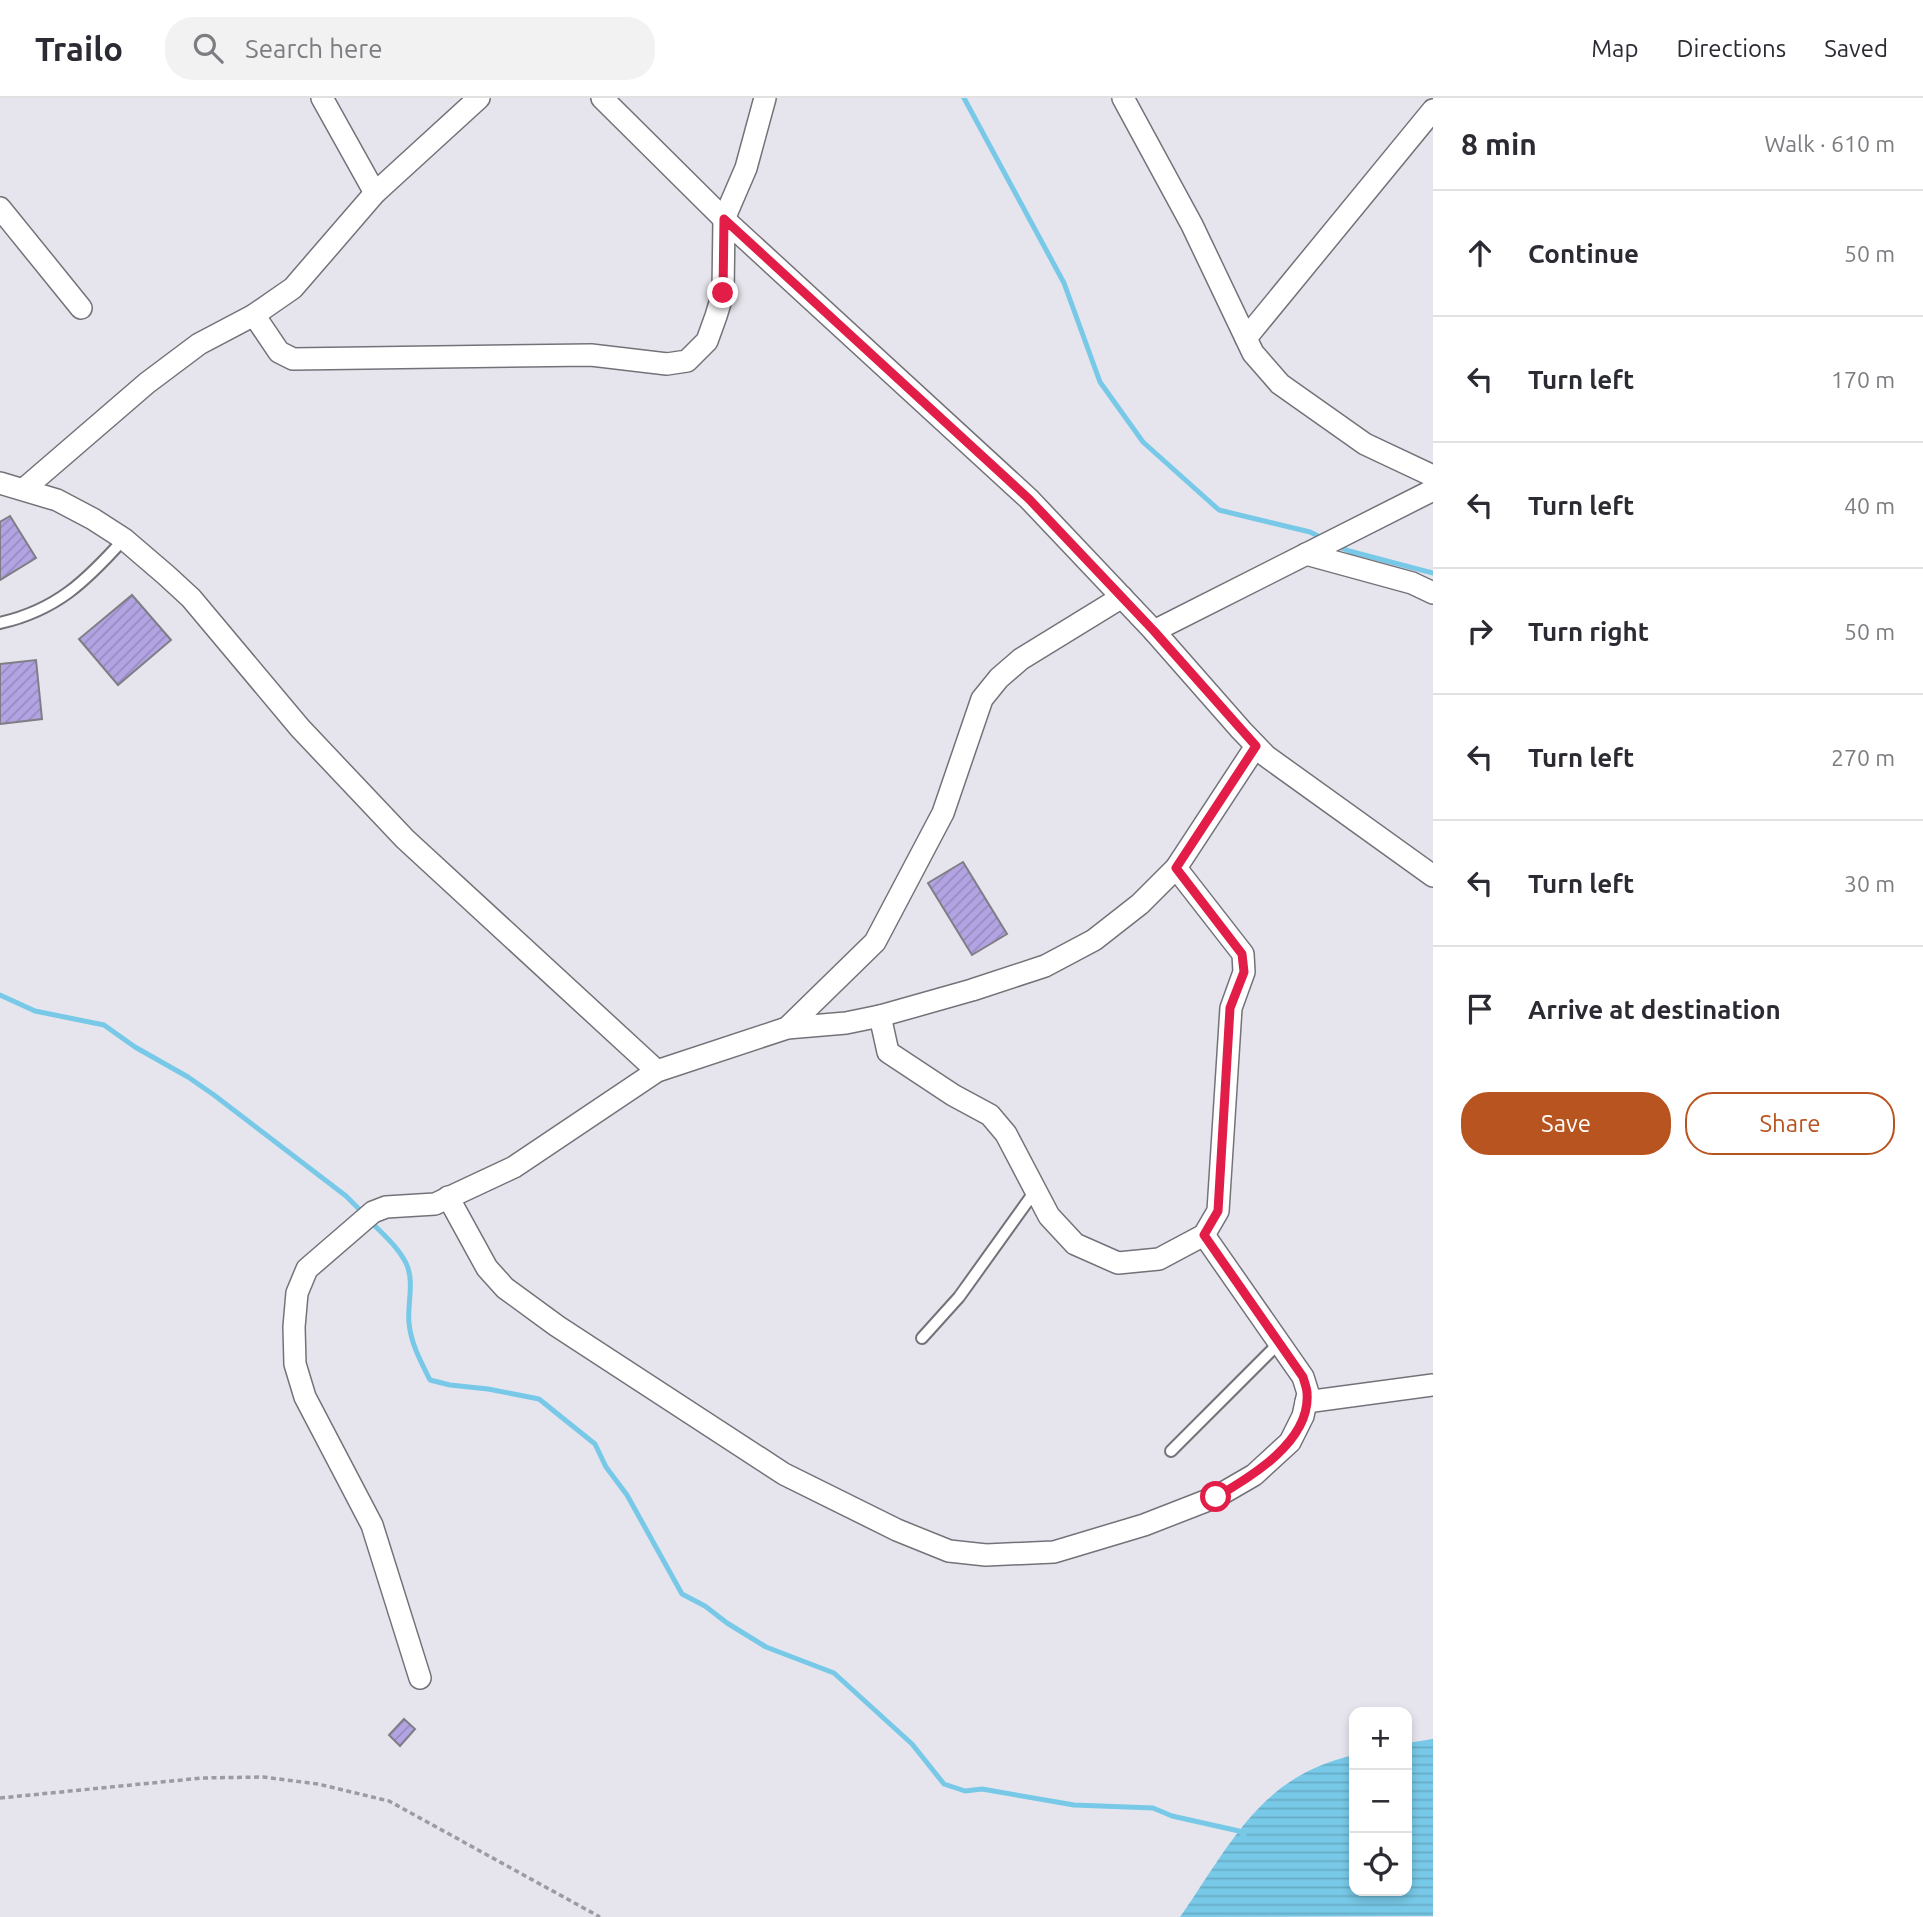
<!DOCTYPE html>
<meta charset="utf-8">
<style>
:root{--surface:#fff;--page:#f2f2f3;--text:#2b2b33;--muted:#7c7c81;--line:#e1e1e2;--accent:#b85420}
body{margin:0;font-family:Ubuntu,sans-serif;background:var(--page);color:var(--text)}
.controls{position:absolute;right:21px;bottom:21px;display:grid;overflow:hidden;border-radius:14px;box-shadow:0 4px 10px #0003}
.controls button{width:63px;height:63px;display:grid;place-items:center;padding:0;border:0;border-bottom:2px solid var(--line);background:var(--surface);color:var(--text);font:35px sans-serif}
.stop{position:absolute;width:21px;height:21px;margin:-16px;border:5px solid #e11d48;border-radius:50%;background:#fff}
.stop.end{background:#e11d48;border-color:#fff;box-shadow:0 2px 7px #0008}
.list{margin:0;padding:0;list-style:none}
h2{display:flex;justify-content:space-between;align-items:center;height:91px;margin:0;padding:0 28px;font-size:30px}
h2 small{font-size:23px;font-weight:400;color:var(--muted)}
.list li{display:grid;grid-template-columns:46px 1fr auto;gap:21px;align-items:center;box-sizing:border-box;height:126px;padding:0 28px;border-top:2px solid var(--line)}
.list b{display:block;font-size:26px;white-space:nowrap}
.list em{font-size:23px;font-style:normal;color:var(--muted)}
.actions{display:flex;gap:14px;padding:21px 28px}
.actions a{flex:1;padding:16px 0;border:2px solid var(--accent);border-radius:28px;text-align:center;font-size:24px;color:var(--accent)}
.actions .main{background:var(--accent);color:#fff}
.icon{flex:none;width:38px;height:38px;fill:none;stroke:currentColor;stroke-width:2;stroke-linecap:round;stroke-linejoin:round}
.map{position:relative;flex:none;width:1433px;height:1819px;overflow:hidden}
header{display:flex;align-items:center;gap:42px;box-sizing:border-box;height:98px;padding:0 35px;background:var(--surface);border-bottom:2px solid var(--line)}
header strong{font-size:33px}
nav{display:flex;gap:38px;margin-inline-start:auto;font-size:24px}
.search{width:490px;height:63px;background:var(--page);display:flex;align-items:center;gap:18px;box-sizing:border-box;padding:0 24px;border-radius:28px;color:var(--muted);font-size:26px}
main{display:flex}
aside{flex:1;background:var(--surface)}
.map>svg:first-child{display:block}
.water{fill:url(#water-rules)}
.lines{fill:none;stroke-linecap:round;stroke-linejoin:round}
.stream{stroke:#78c9e8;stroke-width:5}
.building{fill:url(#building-hatch);stroke:#7f7e85;stroke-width:2}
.lane-casing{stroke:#747279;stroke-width:14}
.street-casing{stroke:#747279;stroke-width:24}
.path{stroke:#9b9ba1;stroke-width:3.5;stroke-dasharray:5 3.5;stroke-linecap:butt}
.lane{stroke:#fff;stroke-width:10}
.street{stroke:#fff;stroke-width:21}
.route{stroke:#e11d48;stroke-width:9}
</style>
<header>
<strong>Trailo</strong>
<div class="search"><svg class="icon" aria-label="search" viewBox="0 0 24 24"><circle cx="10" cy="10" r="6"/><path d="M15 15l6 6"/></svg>Search here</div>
<nav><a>Map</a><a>Directions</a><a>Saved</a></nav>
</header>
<main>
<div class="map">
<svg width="1433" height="1819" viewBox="0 0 1433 1819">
<defs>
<pattern id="water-rules" width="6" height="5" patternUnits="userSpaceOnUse" patternTransform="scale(1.75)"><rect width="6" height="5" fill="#78c9e8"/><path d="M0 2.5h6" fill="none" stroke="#67acc6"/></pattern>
<pattern id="building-hatch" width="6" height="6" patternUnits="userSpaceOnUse" patternTransform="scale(1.75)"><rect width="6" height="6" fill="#b2a3e2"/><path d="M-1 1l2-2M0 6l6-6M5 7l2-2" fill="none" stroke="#988bc1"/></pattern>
</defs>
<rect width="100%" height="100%" fill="#e6e5ed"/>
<!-- water -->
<path class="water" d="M1433 1641V1818L1180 1819C1231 1746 1260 1678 1354 1657V1793H1407V1645Z"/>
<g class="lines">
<!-- stream -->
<g class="stream">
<polyline points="964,0 1064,185 1100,284 1143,344 1219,412 1310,434 1322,440"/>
<polyline points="1337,448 1349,453 1433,475"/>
<polyline points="0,897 35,913 104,927 135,949 188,979 214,997 346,1098 364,1116"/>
<path d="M370 1123C383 1136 398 1149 406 1165 415 1184 407 1206 409 1225 411 1246 421 1264 430 1282L450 1287 488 1291 539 1301 595 1346 606 1369 627 1397 682 1496 705 1508 727 1525 766 1549 834 1575 912 1646 944 1686 965 1693 982 1691 1074 1707 1153 1710 1172 1718 1239 1733 1244 1737"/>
</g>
</g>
<!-- building -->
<g class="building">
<polygon points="10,418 36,460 0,482 0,424"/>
<polygon points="132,497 171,542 118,587 79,541"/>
<polygon points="36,562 42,621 0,626 0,566"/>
<polygon points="963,764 1007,836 972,857 928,785"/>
<polygon points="404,1621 415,1631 400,1648 389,1637"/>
</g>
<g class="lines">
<!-- lane casing -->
<g class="lane-casing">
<g id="lane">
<path d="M0 525C57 512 86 483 124 441"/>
<polyline points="922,1240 959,1199 1035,1093"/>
<polyline points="1171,1353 1279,1245"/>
</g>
</g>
<!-- street casing -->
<g class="street-casing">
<g id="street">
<polyline points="322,0 375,95"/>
<polyline points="602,0 724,121 1029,401 1154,533 1241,632 1266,658 1433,778"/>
<polyline points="1123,0 1192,127 1253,255 1280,286 1365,346 1433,378"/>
<polyline points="0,110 81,210"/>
<polyline points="254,217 279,254 293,261 591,257 667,266 687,263 707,243 716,218 723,195 724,121 746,70 765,0"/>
<polyline points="1246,240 1433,12"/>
<polyline points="0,385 57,402 93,421 124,441 166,477 191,500 300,630 405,741 657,973"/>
<polyline points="24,391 147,285 199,246 254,217 293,190 375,95 479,0"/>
<polyline points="1306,456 1412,485 1433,495"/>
<polyline points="1154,533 1433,392"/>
<polyline points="880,918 888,954 953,997 990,1017 1006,1036 1049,1118 1075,1146 1118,1165 1159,1161 1204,1137 1218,1113 1231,910 1244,874 1243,856 1176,770"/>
<polyline points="787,930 875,844 943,715 982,601 999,580 1021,561 1122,499"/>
<polyline points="448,1099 487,1170 505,1190 557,1228 784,1376 897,1432 949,1453 986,1457 1054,1454 1144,1427 1216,1399 1254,1377 1290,1344 1303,1318 1308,1295 1303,1279 1204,1137"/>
<polyline points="1306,1304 1433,1287"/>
<polyline points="420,1580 372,1427 305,1299 295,1266 294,1229 297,1195 307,1171 373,1114 386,1109 435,1106 514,1069 657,973 787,930 846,925 880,918 972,892 1045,868 1094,842 1140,806 1176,770 1256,648"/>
</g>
</g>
<!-- path -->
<polyline class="path" points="0,1700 202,1680 263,1679 318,1686 389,1703 600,1819"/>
<!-- lane -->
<use href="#lane" class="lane"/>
<!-- street -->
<use href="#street" class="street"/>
</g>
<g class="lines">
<!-- route -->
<path class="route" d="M723 195 724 121 1029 401 1154 533 1256 648 1176 770 1242 856 1244 874 1230 910 1218 1113 1204 1137 1303 1279C1304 1283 1307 1290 1307 1295 1311 1343 1251 1379 1216 1399"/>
</g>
</svg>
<div class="controls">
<button>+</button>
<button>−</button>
<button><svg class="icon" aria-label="locate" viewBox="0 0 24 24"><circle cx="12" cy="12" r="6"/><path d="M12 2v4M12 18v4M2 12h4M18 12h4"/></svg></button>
</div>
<div class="stop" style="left:1216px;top:1399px"></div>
<div class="stop end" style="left:723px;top:195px"></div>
</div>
<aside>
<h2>8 min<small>Walk · 610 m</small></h2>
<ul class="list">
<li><svg class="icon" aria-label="ahead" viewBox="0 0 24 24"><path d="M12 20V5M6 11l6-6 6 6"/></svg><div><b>Continue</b></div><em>50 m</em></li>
<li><svg class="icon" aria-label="left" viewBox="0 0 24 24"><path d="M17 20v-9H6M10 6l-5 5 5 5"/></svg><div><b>Turn left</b></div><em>170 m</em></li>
<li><svg class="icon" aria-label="left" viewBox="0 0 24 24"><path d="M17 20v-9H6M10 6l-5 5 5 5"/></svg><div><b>Turn left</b></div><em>40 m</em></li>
<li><svg class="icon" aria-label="right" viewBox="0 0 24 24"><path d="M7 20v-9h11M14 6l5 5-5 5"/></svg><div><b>Turn right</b></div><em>50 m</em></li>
<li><svg class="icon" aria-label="left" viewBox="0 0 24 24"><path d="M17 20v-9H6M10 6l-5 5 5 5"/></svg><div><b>Turn left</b></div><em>270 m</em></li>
<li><svg class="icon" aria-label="left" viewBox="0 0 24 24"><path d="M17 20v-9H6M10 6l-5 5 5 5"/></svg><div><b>Turn left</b></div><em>30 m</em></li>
<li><svg class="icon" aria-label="arrive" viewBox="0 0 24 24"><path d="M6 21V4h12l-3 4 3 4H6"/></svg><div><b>Arrive at destination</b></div></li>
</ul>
<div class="actions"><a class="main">Save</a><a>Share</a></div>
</aside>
</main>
